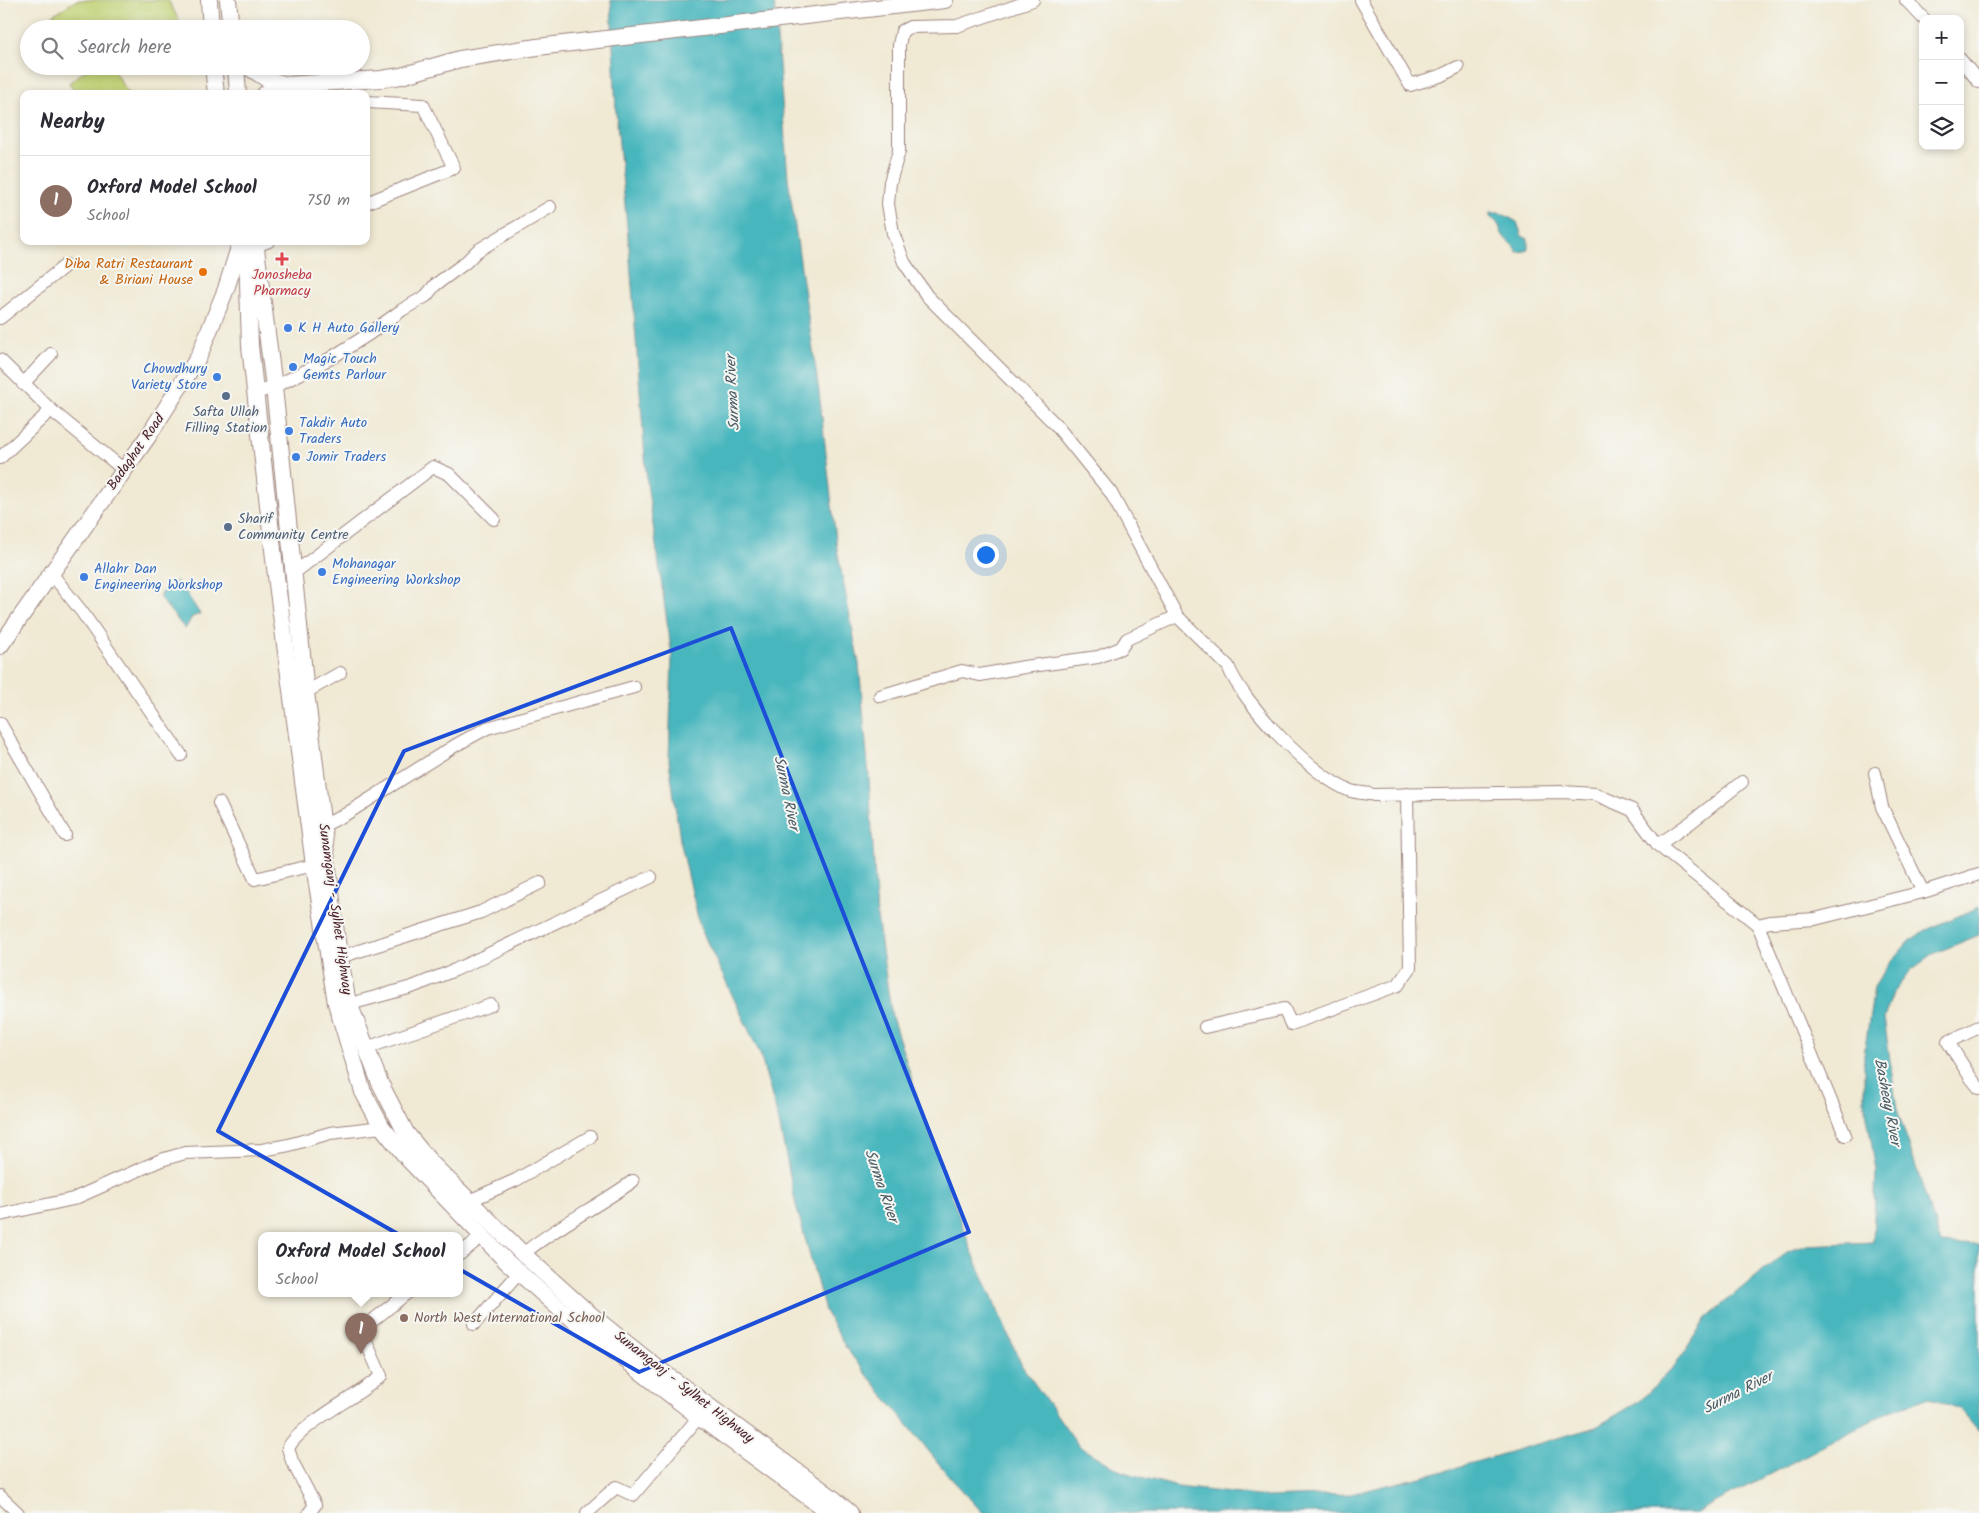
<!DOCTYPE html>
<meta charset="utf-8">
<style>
:root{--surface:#fff;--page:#f7f7f7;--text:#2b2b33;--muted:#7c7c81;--line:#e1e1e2;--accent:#111827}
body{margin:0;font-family:Kalam,sans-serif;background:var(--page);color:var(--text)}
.controls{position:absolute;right:15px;top:15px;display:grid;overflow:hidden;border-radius:10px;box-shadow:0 2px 8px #0003}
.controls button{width:45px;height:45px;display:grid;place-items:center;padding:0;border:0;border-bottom:1px solid var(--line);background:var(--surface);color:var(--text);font:25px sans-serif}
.you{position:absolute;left:985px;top:554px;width:18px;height:18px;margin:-12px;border:4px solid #fff;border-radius:50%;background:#1a73e8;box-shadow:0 0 0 8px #1a73e833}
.badge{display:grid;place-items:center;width:32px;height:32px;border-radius:50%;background:var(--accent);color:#fff;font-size:16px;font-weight:700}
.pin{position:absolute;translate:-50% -41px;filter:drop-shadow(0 1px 2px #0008)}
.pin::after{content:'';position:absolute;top:26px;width:18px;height:15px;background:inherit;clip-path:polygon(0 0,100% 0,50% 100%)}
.popup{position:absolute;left:258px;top:1232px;width:205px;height:65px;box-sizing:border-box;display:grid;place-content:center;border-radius:10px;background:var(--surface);filter:drop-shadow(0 1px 4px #0005);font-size:16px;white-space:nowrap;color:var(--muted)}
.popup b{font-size:19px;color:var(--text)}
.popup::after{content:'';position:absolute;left:50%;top:100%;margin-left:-10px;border:10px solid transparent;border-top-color:var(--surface)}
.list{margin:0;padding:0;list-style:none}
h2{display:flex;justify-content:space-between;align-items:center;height:65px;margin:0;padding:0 20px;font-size:21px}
h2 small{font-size:16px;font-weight:400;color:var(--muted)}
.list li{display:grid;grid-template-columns:32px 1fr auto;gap:15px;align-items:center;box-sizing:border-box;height:90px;padding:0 20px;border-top:1px solid var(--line)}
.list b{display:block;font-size:19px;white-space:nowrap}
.list p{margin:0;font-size:16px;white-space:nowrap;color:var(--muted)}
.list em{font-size:16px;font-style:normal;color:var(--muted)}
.icon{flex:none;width:28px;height:28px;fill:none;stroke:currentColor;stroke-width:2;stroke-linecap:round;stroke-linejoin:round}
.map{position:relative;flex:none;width:1979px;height:1513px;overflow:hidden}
.search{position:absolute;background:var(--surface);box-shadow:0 2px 8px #0003;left:20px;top:20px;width:350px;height:55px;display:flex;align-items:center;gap:12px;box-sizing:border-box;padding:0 18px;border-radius:28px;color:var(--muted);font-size:19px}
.panel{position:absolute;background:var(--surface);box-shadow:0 2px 8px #0003;left:20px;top:90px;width:350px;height:155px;border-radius:10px}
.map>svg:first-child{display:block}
.green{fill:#bfd173;stroke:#84784f}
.water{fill:#47b6bd;stroke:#486a74}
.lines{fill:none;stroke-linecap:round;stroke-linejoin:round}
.minor-casing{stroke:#9d847f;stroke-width:14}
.major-casing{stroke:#9d847f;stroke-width:18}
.minor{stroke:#fff;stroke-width:12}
.major{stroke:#fff;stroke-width:16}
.marked{fill:none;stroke:#1d4ed8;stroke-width:4;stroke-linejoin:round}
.health-dot{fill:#e0444e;stroke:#f6f6f2;stroke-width:2}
.food-dot{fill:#e8710a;stroke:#f6f6f2;stroke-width:2}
.shop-dot{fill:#3f7fe0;stroke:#f6f6f2;stroke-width:2}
.service-dot{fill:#5c6f8a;stroke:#f6f6f2;stroke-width:2}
.education-dot{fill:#8d6e63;stroke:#f6f6f2;stroke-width:2}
.labels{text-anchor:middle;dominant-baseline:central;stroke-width:4;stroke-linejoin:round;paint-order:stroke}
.food-label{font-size:14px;fill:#c56008;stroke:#f6f6f2;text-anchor:end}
.health-label{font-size:14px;fill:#be3a42;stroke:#f6f6f2}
.shop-label{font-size:14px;fill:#366cbe;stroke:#f6f6f2;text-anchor:start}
.service-label{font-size:14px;fill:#4e5e75;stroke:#f6f6f2}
.street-label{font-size:14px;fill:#4a1f2b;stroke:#f6f6f2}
.education-label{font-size:14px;fill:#785e54;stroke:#f6f6f2;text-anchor:start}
.water-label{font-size:15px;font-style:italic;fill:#495b65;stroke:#f6f6f2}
</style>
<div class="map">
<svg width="1979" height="1513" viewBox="0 0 1979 1513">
<rect width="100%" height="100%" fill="#f6f6f2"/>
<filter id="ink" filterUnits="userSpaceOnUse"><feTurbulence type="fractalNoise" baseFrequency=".02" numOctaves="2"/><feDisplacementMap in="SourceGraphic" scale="10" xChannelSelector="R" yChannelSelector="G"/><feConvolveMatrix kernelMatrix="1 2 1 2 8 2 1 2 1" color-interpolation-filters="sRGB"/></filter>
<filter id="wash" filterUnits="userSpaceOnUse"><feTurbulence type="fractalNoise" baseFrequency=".0096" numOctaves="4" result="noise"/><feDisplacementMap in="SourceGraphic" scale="20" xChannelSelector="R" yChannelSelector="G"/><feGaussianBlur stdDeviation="1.12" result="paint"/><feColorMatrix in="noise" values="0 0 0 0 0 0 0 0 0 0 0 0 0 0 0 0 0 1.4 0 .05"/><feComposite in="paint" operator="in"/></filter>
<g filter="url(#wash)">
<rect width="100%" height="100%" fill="#f0e9d3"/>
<!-- green -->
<g class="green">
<polygon points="77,0 168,0 180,22 169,29 61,29 52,15"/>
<polygon points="86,66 111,66 128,94 76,94 69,83 87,69"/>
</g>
<!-- water -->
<g class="water">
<polygon points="611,0 774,0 788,178 819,392 837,549 859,664 869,778 877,917 892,1017 923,1114 970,1247 1022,1366 1079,1446 1123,1472 1178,1487 1266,1497 1351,1494 1441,1472 1596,1427 1640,1401 1677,1363 1706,1318 1757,1275 1787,1252 1806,1245 1873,1242 1876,1170 1864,1099 1864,1055 1874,987 1887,967 1909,941 1926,930 1979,907 1979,935 1933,954 1911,970 1893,993 1884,1018 1897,1109 1941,1243 1979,1245 1979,1431 1961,1410 1930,1397 1888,1412 1696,1513 983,1513 948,1475 848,1351 825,1311 796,1205 778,1118 760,1054 700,927 680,840 669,761 672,656 647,483 629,247 616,113"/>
<path d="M1490 213H1501L1517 222 1522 236 1528 239V248L1526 251 1517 252C1514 245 1509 243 1504 237 1498 228 1502 225 1490 217Z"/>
<polygon points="176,581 185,591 200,614 192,617 185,629 160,598 160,594"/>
</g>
</g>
<g filter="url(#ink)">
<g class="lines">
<!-- minor casing -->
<g class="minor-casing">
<g id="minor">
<path d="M1033 0 957 26 910 27 902 31 899 45V151L890 182 888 204 893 233 904 262 927 296 1056 425 1111 493 1177 616 1228 666C1242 702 1314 779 1351 791 1358 793 1367 793 1374 795L1562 792 1595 794 1632 810 1658 845 1758 925 1770 922 1815 919 1923 892 1979 874"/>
<polyline points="1361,0 1410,85 1440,76 1458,67"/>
<polyline points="1906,0 1924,19"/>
<polyline points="1960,59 1979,82"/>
<polyline points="366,102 423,105 454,168 366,203"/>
<polyline points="256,246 269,241"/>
<polyline points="0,318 66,265"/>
<polyline points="0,360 51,410 124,470"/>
<polyline points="23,384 51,354"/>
<polyline points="256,393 274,387 331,358 369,334 402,310 426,296 435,285 465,263 477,251 550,207"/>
<polyline points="0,458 51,410"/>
<polyline points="51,573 82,612 181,755"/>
<polyline points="294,573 433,467 449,474 494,519"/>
<polyline points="306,692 340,673"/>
<polyline points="880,696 962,671 980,675 1024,667 1098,657 1121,648 1127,639 1177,616"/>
<polyline points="0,723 65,835"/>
<polyline points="1875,773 1882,807 1923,892"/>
<polyline points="219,803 255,879 314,865"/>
<polyline points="323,826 346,814 456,745 487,728 634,687"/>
<polyline points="1658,845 1690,823 1742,782"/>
<polyline points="1758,925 1845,1135"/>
<polyline points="340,957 481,912 540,883"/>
<polyline points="350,1004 412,987 455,970 651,877"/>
<polyline points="1205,1027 1284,1009 1291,1024 1398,985 1410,968 1407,794"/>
<polyline points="1979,1027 1948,1042 1971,1078 1979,1088"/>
<polyline points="366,1048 491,1005"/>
<polyline points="469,1201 516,1180 590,1137"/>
<polyline points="0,1215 73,1199 161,1160 185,1153 262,1150 289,1145 330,1133 382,1127"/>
<polyline points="460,1254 482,1236"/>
<path d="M523 1254C557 1226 597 1207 633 1181"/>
<polyline points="474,1324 520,1272"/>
<polyline points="0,1496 18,1513"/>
<path d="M309 1513 315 1505 292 1461 288 1448C303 1422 356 1398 381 1376L361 1330 407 1293"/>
<polyline points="587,1513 616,1487 633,1495 699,1417"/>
</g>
</g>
<!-- major casing -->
<g class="major-casing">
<g id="major">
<polyline points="209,0 211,29"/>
<polyline points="228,0 231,29"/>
<polyline points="213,66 216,94"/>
<polyline points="236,66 238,94"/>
<polyline points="247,66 267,79 286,85"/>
<polyline points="265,94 286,85 381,79 401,76 460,59 537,47 945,0"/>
<polyline points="255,241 274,387 306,692 337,941 347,998 380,1083 406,1133 431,1163 523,1254 586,1311 656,1367 834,1499 850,1513"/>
<polyline points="247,252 250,346 276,576 314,865 336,1003 363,1092 382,1127 408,1159 507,1262 560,1309 699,1417 830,1513"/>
<polyline points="0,646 149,435 199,356 226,289 241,241"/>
</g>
</g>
<!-- minor -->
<use href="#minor" class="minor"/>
<!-- major -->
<use href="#major" class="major"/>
</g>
</g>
<!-- marked area -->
<path class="marked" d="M731 628 969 1232 639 1372 218 1131 404 751Z"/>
<!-- markers -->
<path class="health-dot" d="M279.5 251.5h5v5h5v5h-5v5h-5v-5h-5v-5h5z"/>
<circle class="food-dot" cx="203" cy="272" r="5"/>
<g class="shop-dot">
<circle cx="288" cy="328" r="5"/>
<circle cx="293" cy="367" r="5"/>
<circle cx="217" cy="377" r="5"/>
<circle cx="289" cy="431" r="5"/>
<circle cx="296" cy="457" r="5"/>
<circle cx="322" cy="572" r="5"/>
<circle cx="84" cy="577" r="5"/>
</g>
<g class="service-dot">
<circle cx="226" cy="396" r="5"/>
<circle cx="228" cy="527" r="5"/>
</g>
<circle class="education-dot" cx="404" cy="1318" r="5"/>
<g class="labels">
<!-- food labels -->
<g class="food-label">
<text x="193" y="264">Diba Ratri Restaurant<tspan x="193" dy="16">&amp; Biriani House</tspan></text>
</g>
<!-- health labels -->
<g class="health-label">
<text x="282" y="275">Jonosheba<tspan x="282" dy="16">Pharmacy</tspan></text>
</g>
<!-- shop labels -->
<g class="shop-label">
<text x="298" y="328">K H Auto Gallery</text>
<text x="303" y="359">Magic Touch<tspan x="303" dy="16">Gemts Parlour</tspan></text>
<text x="207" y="369" text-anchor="end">Chowdhury<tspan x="207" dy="16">Variety Store</tspan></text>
<text x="299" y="423">Takdir Auto<tspan x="299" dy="16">Traders</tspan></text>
<text x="306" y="457">Jomir Traders</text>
<text x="332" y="564">Mohanagar<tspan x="332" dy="16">Engineering Workshop</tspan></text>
<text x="94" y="569">Allahr Dan<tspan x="94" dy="16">Engineering Workshop</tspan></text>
</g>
<!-- service labels -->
<g class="service-label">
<text x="226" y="412">Safta Ullah<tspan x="226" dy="16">Filling Station</tspan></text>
<text x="238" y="519" text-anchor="start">Sharif<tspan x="238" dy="16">Community Centre</tspan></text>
</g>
<!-- street labels -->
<g class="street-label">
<text transform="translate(136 452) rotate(-55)">Badaghat Road</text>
<text transform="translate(335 909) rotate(82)">Sunamganj - Sylhet Highway</text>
<text transform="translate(684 1387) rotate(38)">Sunamganj - Sylhet Highway</text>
</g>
<!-- education labels -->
<g class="education-label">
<text x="414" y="1318">North West International School</text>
</g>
<!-- water labels -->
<g class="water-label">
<text transform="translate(733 393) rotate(-93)">Surma River</text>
<text transform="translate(786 793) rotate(78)">Surma River</text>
<text transform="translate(1887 1102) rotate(79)">Basheay River</text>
<text transform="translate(881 1186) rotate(71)">Surma River</text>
<text transform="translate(1738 1393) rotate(-27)">Surma River</text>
</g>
</g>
</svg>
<div class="controls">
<button>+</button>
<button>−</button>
<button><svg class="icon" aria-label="layers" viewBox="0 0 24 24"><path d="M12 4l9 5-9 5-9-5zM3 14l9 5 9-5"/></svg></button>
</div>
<div class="you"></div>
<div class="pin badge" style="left:361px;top:1354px;background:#8d6e63">1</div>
<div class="popup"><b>Oxford Model School</b>School</div>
<div class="search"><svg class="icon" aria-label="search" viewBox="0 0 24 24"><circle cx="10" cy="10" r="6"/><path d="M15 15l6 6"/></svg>Search here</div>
<section class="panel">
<h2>Nearby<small></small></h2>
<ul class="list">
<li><span class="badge" style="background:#8d6e63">1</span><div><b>Oxford Model School</b><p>School</p></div><em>750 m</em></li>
</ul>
</section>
</div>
